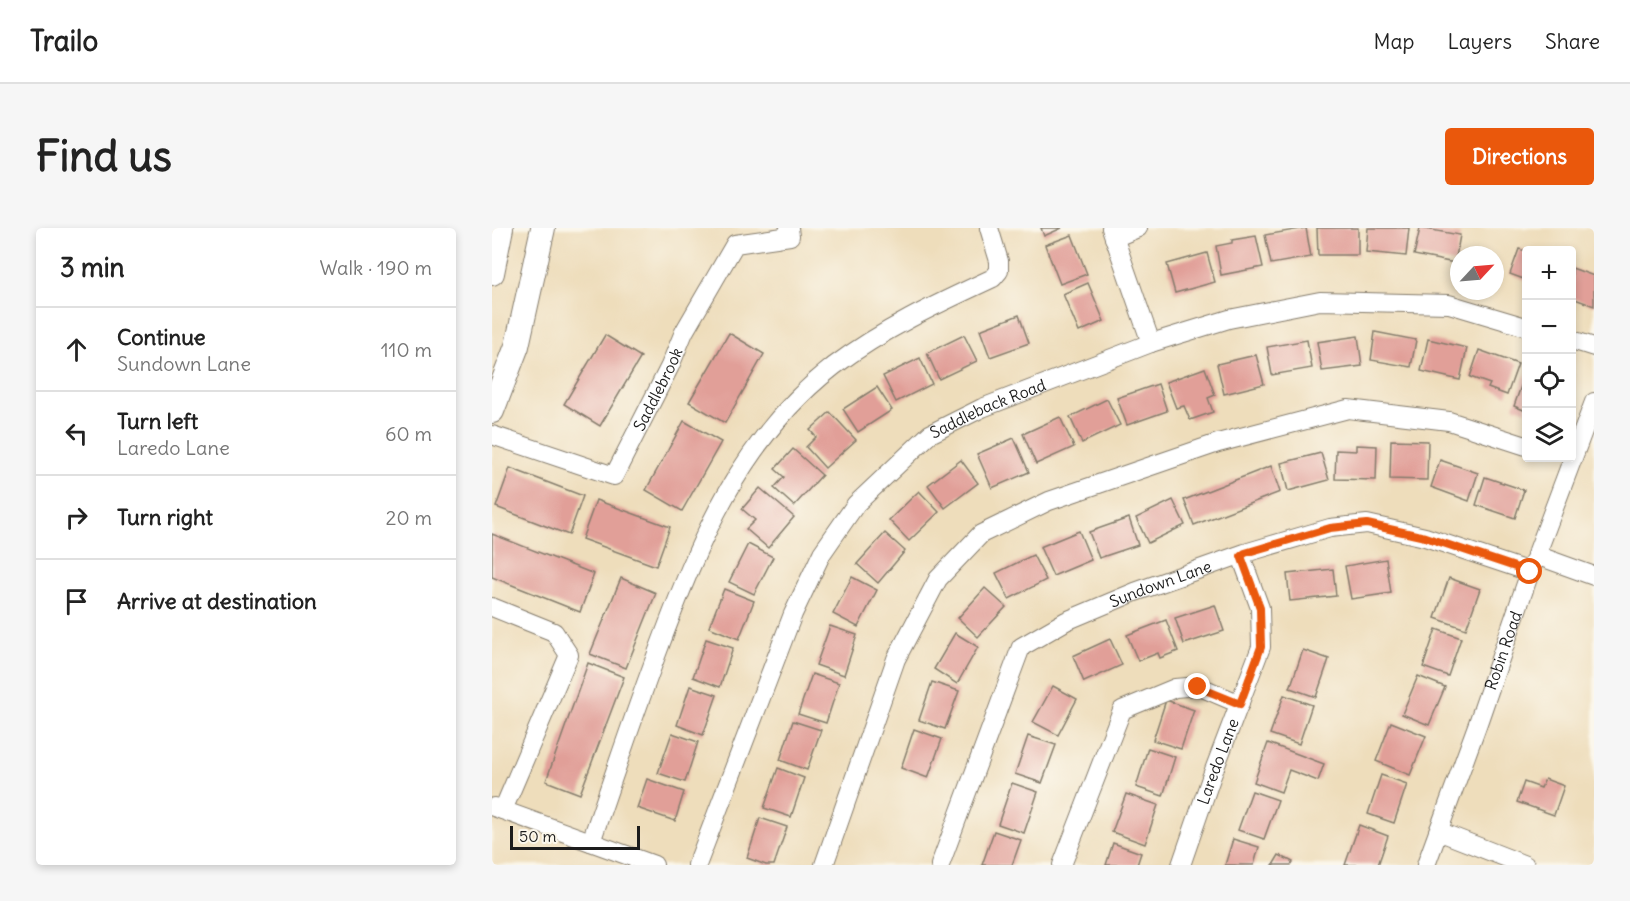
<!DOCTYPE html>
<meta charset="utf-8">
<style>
:root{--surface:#fff;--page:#f6f6f6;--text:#222;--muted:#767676;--line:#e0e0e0;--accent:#ea580c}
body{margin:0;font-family:Delius,sans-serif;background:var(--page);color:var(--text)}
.controls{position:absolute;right:18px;top:18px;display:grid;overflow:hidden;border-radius:6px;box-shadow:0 3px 9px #0003}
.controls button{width:54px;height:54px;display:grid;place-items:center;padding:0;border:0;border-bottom:2px solid var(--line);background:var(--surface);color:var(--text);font:30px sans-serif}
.compass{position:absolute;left:958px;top:18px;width:54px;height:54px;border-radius:50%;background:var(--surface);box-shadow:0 3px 9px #0003;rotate:64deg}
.scale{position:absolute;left:18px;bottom:15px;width:130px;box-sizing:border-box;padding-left:6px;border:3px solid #1c1c1c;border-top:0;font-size:16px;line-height:21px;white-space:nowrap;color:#1c1c1c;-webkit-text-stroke:4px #fbf7ec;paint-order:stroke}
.stop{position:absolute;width:18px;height:18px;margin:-14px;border:4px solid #ea580c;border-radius:50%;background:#fff}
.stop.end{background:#ea580c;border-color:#fff;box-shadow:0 2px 6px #0008}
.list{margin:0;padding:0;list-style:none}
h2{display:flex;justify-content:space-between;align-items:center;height:78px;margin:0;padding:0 24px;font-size:26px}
h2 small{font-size:20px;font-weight:400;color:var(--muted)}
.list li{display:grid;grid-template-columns:39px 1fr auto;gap:18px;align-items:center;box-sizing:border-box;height:84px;padding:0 24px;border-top:2px solid var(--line)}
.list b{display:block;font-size:22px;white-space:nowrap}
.list p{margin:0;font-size:20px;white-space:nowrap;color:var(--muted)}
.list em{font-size:20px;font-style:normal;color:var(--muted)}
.icon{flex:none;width:33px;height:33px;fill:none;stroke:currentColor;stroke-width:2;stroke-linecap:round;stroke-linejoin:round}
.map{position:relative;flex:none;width:1102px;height:637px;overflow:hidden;border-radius:6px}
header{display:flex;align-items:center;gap:36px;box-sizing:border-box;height:84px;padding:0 30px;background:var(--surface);border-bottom:2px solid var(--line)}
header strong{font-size:28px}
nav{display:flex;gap:33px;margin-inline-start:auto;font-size:21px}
.intro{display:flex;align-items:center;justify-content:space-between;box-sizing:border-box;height:144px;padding:0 36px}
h1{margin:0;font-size:42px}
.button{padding:15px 27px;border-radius:6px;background:var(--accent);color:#fff;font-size:21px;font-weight:700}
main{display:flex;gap:36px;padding:0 36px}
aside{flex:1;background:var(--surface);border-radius:6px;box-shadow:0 3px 9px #0003}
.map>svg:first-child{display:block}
.building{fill:#e19f98}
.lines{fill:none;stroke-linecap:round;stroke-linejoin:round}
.minor-casing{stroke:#857c6c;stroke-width:20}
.major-casing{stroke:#857c6c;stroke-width:26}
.minor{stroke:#fff;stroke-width:18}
.major{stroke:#fff;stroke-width:24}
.route{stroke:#ea580c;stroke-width:8}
.labels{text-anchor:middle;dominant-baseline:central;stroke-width:4.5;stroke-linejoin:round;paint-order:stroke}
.street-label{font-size:16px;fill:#1c1c1c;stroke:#fbf7ec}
</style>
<header>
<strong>Trailo</strong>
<nav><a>Map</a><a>Layers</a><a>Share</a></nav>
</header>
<div class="intro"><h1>Find us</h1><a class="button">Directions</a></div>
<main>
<aside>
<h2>3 min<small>Walk · 190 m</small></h2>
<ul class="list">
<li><svg class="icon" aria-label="ahead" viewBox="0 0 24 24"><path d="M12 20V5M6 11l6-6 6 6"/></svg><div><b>Continue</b><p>Sundown Lane</p></div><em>110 m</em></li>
<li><svg class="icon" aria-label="left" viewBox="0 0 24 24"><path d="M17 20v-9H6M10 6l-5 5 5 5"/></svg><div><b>Turn left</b><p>Laredo Lane</p></div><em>60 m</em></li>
<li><svg class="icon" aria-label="right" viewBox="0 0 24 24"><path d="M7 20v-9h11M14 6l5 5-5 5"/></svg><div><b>Turn right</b></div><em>20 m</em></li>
<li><svg class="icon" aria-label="arrive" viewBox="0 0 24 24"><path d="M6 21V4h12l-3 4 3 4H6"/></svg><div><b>Arrive at destination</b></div></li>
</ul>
</aside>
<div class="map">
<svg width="1102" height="637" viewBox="0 0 1102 637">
<rect width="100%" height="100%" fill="#fbf7ec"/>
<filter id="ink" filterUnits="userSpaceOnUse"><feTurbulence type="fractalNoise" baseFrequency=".0167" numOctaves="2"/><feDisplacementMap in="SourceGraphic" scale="12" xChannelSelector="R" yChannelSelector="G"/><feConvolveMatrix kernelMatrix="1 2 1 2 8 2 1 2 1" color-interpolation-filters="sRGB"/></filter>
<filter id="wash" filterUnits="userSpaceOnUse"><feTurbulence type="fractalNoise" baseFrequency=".008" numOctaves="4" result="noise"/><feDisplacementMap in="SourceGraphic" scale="24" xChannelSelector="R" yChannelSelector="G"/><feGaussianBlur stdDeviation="1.35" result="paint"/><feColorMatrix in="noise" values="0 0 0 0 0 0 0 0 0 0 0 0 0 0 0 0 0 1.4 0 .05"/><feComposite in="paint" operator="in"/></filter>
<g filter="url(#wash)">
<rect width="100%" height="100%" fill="#edb"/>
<g id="blocks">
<!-- building -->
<g class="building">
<polygon points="549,0 570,0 552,8"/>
<polygon points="814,0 819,29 779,36 773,7"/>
<polygon points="825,0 866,0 866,27 826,27"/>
<polygon points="876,0 917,0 914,28 874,24"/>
<polygon points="928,0 968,7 963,35 922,27"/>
<polygon points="580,7 595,46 568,56 553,17"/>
<polygon points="764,8 771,39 729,47 724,18 740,15 740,12"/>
<polygon points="1027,21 1034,23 1034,52 1018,46"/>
<polygon points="715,25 723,54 683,65 675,36"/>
<polygon points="1080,40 1102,48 1102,78 1080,70"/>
<polygon points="596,55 612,93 587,104 571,66"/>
<polygon points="527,87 537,115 498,129 488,102"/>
<polygon points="883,104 924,112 919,139 879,132"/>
<polygon points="237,105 272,126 233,195 197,174"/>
<polygon points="113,107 149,129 108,198 72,176"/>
<polygon points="472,107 485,133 447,151 435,125"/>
<polygon points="866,108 870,138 830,143 825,114"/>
<polygon points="936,111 975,120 968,152 929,143"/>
<polygon points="815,112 820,140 780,147 775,119"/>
<polygon points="987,122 1026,136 1015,167 996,160 998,156 978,149"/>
<polygon points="764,127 772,156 732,166 725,136"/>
<polygon points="428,130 440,156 404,174 391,148"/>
<polygon points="713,140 723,167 716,170 721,184 698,192 692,178 684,180 674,154"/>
<polygon points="1034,144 1034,183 1022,178"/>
<polygon points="666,156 675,183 635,197 625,170"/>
<polygon points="385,159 400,182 366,204 351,181"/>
<polygon points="615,171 628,197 590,215 578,189"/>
<polygon points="338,184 364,212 333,240 314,219 324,209 318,202"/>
<polygon points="568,189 582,219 544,236 531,206"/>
<polygon points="192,193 229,214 190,283 154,262"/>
<polygon points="522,210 537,244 500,260 485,226"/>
<polygon points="899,212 936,213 935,252 898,251"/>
<polygon points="864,217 885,218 884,252 843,251 844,222 864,223"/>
<polygon points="301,221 330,247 302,278 282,260 292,249 283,241"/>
<polygon points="829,225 837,252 796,263 789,235"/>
<polygon points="469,232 486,255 453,280 436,257"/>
<polygon points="948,232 986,245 977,273 939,259"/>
<polygon points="779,238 788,264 702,297 692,272"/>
<polygon points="18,240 91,268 77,307 4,279"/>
<polygon points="993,249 1032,262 1023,290 984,277"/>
<polygon points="268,260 302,289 276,320 254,301 263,292 250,281"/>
<polygon points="427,263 447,284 417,313 397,292"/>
<polygon points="104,272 178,299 164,338 90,311"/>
<polygon points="681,272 693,297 656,315 644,290"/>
<polygon points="637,290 646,317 607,330 597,304"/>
<polygon points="587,303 599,332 561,348 548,319"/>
<polygon points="393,305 413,323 386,355 365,336"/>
<polygon points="0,306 102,346 88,384 0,349"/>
<polygon points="256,316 281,329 262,366 237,354"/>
<polygon points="541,327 554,352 517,371 504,345"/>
<polygon points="894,331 899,365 859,371 853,338"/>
<polygon points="841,341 844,368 798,373 795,346"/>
<polygon points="360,349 385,362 366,399 341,386"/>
<polygon points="129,350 164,365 134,440 98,426"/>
<polygon points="957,350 988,361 974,401 943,390"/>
<polygon points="493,360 514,379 486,409 466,390"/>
<polygon points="232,361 262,373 247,411 217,399"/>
<polygon points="723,377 732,403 692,416 683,390"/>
<polygon points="674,392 686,423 668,430 666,425 646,433 635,407"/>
<polygon points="338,398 365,407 352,447 324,437"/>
<polygon points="944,401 969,410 956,448 931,439"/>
<polygon points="463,405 486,419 465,456 442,441"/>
<polygon points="214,411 241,420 228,459 201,449"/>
<polygon points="618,411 630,437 592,454 581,428"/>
<polygon points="811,422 837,431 824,469 798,460"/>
<polygon points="96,435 132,449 88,566 54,553"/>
<polygon points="320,446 347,455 334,495 306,486"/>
<polygon points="926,448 953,459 937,497 910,486"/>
<polygon points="440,454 467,463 453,501 427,492"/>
<polygon points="198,458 225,467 211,507 185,497"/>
<polygon points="561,458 585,471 566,507 541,494"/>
<polygon points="792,467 820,477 807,516 778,506"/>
<polygon points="674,472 702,482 689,521 661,512"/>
<polygon points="301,493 329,502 315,542 288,532"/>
<polygon points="899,494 934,508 918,547 884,533"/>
<polygon points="422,501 450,511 436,550 409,540"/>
<polygon points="180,505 206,514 193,554 166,545"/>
<polygon points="536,508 564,517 550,555 523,546"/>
<polygon points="776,515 832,536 826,553 797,542 789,564 762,554"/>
<polygon points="656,520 683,529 671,568 644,559"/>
<polygon points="286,540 312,550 299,589 272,580"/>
<polygon points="889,547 915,556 902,595 876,586"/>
<polygon points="155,551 192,564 183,593 145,580"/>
<polygon points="1053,551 1072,558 1062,587 1025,574 1032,554 1049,560"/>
<polygon points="520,555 546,564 532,605 506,596"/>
<polygon points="760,563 786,572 772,611 746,602"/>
<polygon points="634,566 666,577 653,616 620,604"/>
<polygon points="268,590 295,599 282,637 274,637 255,630"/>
<polygon points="867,597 896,608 886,637 853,637"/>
<polygon points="502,603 529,612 520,637 490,637"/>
<polygon points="741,611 767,619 762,637 733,637"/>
<polygon points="621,615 649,625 645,637 614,637"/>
<polygon points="787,627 801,634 799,637 781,637"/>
</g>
</g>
</g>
<g filter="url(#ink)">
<use href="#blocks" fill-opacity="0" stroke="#857c6c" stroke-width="1.5"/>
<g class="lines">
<!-- minor casing -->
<g class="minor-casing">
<g id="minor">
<polyline points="619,0 659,115"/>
<polyline points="622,10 646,0"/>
<polyline points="1080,112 1102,119"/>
<path id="s1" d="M0 207 122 248 178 138 192 104 243 16 298 8 297 0"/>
<polyline points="1044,327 1102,348"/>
<polyline points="0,379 62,404 77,427 11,582"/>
<polyline points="2,579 162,637"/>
<polyline points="946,603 1033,637"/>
<path d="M99 614C121 549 143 484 167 420 207 313 248 211 342 138 391 101 445 76 501 50L507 43V33L497 0"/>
<path id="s2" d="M205 637 301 386 330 325 364 276 438 206 490 180 659 115 737 91 828 73 957 76 1034 99"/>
<polyline points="332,637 404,431 446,351 489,306 557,273 726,215 856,181 957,193 1034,218"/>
<path id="s3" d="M448 637 529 419 574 393 643 364 753 325 838 300 875 296 933 309 1038 344"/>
<polyline points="570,637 630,482 683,460 706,458 748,476"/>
<path id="s4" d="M689 637 719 550 769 419 768 380 749 328"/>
<path id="s5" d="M934 637 986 495 1038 344 1102 174"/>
</g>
</g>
<!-- major casing -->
<g class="major-casing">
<g id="major">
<polyline points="0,45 9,0"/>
<polyline points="0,183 25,118 51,0"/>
</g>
</g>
<!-- minor -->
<use href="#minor" class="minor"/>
<!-- major -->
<use href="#major" class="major"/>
</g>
</g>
<g class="lines" filter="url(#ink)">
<!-- route -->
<polyline class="route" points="706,459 748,476 769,419 768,380 749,328 753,325 838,300 875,296 933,309 1038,344"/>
</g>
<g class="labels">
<!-- street labels -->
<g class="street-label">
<text stroke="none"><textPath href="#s1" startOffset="226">Saddlebrook</textPath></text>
<text stroke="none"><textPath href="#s2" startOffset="561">Saddleback Road</textPath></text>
<text stroke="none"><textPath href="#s3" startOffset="386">Sundown Lane</textPath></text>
<text stroke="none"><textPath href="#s5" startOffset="228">Robin Road</textPath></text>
<text stroke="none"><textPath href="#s4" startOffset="110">Laredo Lane</textPath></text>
</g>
</g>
</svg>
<div class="controls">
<button>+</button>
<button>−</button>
<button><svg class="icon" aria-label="locate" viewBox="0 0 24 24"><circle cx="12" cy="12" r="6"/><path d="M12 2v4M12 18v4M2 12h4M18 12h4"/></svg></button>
<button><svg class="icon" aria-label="layers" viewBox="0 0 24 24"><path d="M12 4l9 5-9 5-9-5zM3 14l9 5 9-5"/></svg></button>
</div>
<svg class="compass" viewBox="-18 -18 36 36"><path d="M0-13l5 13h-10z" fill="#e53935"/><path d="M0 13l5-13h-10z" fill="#767676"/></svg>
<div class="scale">50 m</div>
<div class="stop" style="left:1038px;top:344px"></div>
<div class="stop end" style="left:706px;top:459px"></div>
</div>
</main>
